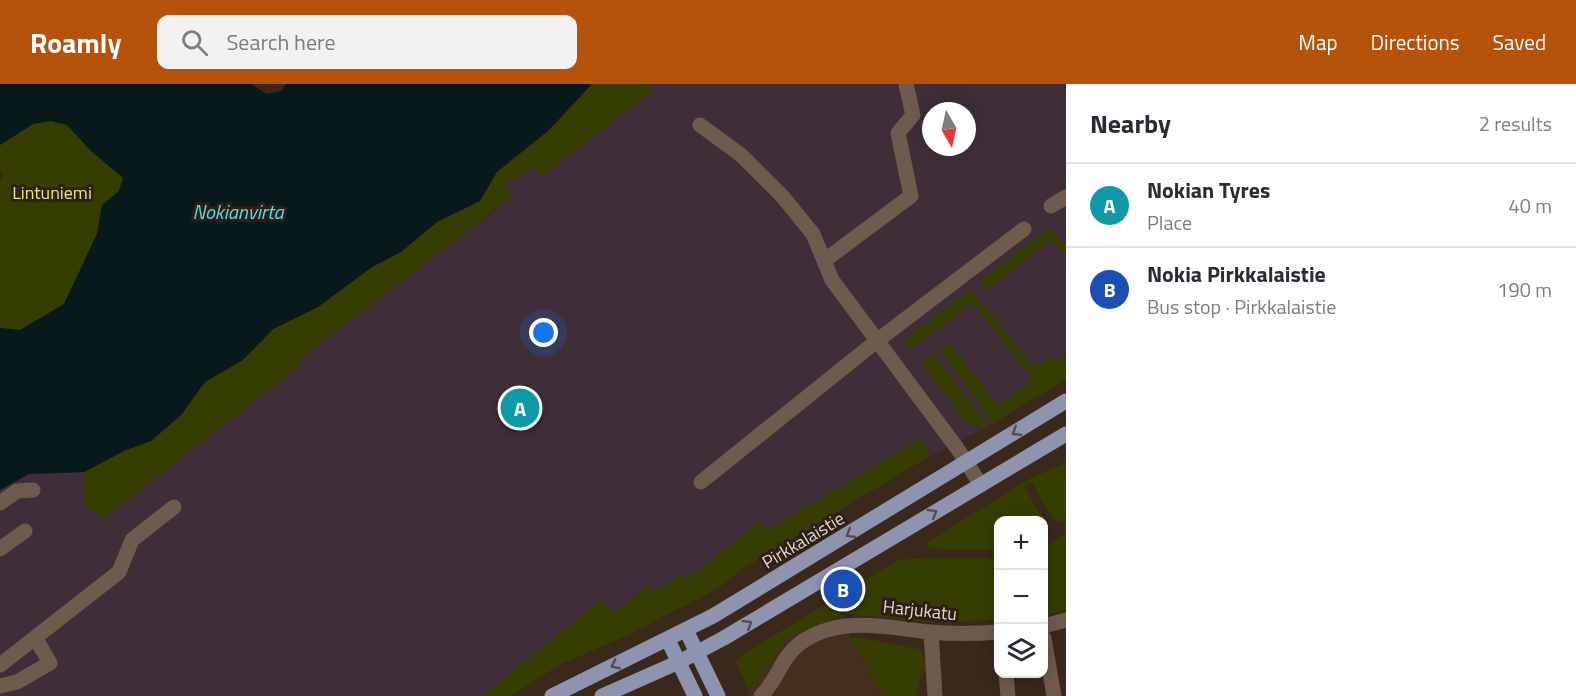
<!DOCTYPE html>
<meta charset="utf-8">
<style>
:root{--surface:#fff;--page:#f2f2f3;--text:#2b2b33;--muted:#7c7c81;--line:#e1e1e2;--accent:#b45309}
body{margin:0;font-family:"Titillium Web",sans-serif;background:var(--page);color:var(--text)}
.controls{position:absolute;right:18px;bottom:18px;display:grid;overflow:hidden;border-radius:12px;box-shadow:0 3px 15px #0003}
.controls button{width:54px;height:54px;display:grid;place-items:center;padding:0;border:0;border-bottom:2px solid var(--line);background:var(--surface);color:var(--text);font:30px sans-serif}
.compass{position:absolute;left:922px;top:18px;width:54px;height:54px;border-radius:50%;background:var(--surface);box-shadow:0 3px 15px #0003;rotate:171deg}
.you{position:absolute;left:544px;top:249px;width:21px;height:21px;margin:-15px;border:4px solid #fff;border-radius:50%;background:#1a73e8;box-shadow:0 0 0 9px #1a73e833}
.badge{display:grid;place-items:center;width:39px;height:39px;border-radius:50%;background:var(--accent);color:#fff;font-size:20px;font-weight:700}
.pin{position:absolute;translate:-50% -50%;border:3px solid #fff;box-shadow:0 2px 6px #0006}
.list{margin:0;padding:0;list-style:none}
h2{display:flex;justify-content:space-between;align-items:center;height:78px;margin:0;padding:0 24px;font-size:26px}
h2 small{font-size:20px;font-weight:400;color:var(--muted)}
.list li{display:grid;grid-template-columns:39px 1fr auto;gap:18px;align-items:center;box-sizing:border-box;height:84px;padding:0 24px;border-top:2px solid var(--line)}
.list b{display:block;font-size:22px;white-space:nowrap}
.list p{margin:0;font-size:20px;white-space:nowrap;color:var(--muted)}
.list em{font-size:20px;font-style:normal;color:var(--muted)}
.icon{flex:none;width:33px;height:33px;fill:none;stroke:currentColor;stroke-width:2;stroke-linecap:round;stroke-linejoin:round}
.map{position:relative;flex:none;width:1066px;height:612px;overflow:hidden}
header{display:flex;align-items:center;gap:36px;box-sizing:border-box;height:84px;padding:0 30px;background:var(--accent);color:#fff}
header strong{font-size:28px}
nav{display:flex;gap:33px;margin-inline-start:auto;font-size:21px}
.search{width:420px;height:54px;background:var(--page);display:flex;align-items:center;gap:15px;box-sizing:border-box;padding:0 21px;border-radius:12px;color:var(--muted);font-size:22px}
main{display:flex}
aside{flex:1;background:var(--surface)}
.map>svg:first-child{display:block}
.built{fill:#462e1e}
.industrial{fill:#3f2e38;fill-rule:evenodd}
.green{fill:#363d00}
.water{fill:#07191a}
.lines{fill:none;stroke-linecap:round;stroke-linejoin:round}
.minor{stroke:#6f5b4e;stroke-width:15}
.major{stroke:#8e93b0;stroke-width:15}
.oneway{stroke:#554d52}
.labels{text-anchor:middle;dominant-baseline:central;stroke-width:6;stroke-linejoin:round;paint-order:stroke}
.park-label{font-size:18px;fill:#dcef72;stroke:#2f1e13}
.street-label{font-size:18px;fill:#e2d6ce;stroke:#2f1e13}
.water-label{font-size:20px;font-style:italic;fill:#4eddea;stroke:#2f1e13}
</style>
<header>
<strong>Roamly</strong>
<div class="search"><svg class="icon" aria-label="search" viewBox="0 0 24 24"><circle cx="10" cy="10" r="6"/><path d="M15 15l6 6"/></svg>Search here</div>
<nav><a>Map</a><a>Directions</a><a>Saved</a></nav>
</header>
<main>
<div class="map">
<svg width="1066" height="612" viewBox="0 0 1066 612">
<rect width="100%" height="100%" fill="#3a281c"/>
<!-- built -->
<polygon class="built" points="845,530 850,554 882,612 748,612 748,604 754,603 769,577 789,553"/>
<!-- industrial -->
<path class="industrial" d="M651 0H1066V163L1049 143 987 206 1052 155 1066 172V270L1056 278 1050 271 1034 284 971 205 904 257 912 266 972 217 1034 295 999 322 949 259 940 266 994 339 989 342 934 272 975 343 983 345 928 373 929 367 919 355 767 448 759 439 684 497 679 491 655 509 648 502 612 529 601 516 482 612H0V406L29 390 84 388 85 421 301 281V274L512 114 504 100 535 82 541 93 651 8ZM931 27H967V63H931Z"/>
<!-- green -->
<g class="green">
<polygon points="592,0 651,0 651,8 541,93 534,82 505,100 512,113 301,274 301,281 103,435 85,421 84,388 126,366 151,357 181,331 205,298 243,276 273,245 318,223 372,183 401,168 437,138 479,117 497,88 549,46"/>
<polygon points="51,37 68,41 91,67 123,93 119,107 102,121 97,150 64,220 20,246 0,244 0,97 3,92 0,86 0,61 33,40"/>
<polygon points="1050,143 1066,163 1066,172 1051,155 987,206 980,198"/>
<polygon points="971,205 1034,284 1050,271 1056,278 1066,270 1066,295 994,339 940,266 949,259 999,322 1033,295 972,218 911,266 904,257"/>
<polygon points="934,271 989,342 983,345 965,337 922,280"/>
<polygon points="920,355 929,367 928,373 742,485 719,504 622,554 559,581 511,612 482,612 601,516 613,529 649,502 655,509 680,490 685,497 759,438 767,447"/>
<polygon points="1066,379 1066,438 1053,436 1032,398 1024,403 1048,443 1047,451 1044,455 1044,436 999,436 998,465 948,466 927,463 927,458 1031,394"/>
<polygon points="1066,449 1066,526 1044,532 1044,464"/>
<polygon points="922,474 998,474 998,536 926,538 845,530 789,553 769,577 754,603 748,604 736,579 737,574 898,476"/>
<polygon points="850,554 862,554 922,566 927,586 920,592 918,612 882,612"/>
</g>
<!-- water -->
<polygon class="water" points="0,0 251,0 267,10 281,7 286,0 592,0 549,46 497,88 480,117 437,138 401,168 372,183 318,223 273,245 243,276 205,298 181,331 151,357 126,366 84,388 29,390 0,406 0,244 20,246 64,220 97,150 102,121 119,107 123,94 91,67 67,41 51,37 33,40 0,61"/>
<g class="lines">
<!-- minor -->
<g class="minor">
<polyline points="700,41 741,71 783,113 813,150 832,196 957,364 981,401"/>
<polyline points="1051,122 1066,113"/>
<polyline points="825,176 911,112 898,49 913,31 906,0"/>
<polyline points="701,398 878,256 1024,145"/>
<polyline points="0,419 17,407 33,406"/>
<polyline points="0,465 25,447"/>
<polyline points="1044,542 1066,536"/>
<polyline points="931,548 935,612"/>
<polyline points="1044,554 1054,612"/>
<polyline points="0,581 119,488 132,456 174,423"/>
<polyline points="1006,590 1008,612"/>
<polyline points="0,602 17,598 50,579 36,555"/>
<path d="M761 612C777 597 781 574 799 560 838 531 885 543 929 548 952 550 975 550 999 548"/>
</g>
<!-- major -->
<g class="major">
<polyline points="686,546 718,612"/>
<polyline points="668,556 695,612"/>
<polyline points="552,612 713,532 1066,317"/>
<polyline points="602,612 679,578 724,554 1066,350"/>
</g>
</g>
<!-- one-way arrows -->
<defs><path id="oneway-chevron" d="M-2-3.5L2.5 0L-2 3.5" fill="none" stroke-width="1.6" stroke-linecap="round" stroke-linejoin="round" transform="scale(1.5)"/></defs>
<g class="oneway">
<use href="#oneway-chevron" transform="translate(1016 348) rotate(148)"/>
<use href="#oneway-chevron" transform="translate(933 429) rotate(-31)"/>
<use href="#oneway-chevron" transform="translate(850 450) rotate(149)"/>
<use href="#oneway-chevron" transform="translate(748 540) rotate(-31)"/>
<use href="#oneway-chevron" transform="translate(615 581) rotate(154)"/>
</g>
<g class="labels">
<!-- park labels -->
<g class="park-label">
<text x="52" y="108">Lintuniemi</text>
</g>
<!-- street labels -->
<g class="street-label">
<text transform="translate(803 456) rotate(-31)">Pirkkalaistie</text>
<text transform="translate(920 526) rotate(6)">Harjukatu</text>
</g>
<!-- water labels -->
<g class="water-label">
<text x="238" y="127">Nokianvirta</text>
</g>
</g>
</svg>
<div class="controls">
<button>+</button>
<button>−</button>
<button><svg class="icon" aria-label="layers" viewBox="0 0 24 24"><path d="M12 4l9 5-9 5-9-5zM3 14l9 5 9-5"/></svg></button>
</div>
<svg class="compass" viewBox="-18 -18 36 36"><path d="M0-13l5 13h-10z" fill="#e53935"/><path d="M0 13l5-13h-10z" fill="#7c7c81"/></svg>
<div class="you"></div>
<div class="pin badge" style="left:520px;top:324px;background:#0f9aa8">A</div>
<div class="pin badge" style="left:843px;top:505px;background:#1a4fb4">B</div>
</div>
<aside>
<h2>Nearby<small>2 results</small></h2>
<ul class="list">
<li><span class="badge" style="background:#0f9aa8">A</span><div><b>Nokian Tyres</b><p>Place</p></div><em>40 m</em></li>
<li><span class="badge" style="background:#1a4fb4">B</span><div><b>Nokia Pirkkalaistie</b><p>Bus stop · Pirkkalaistie</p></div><em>190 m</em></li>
</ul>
</aside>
</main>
